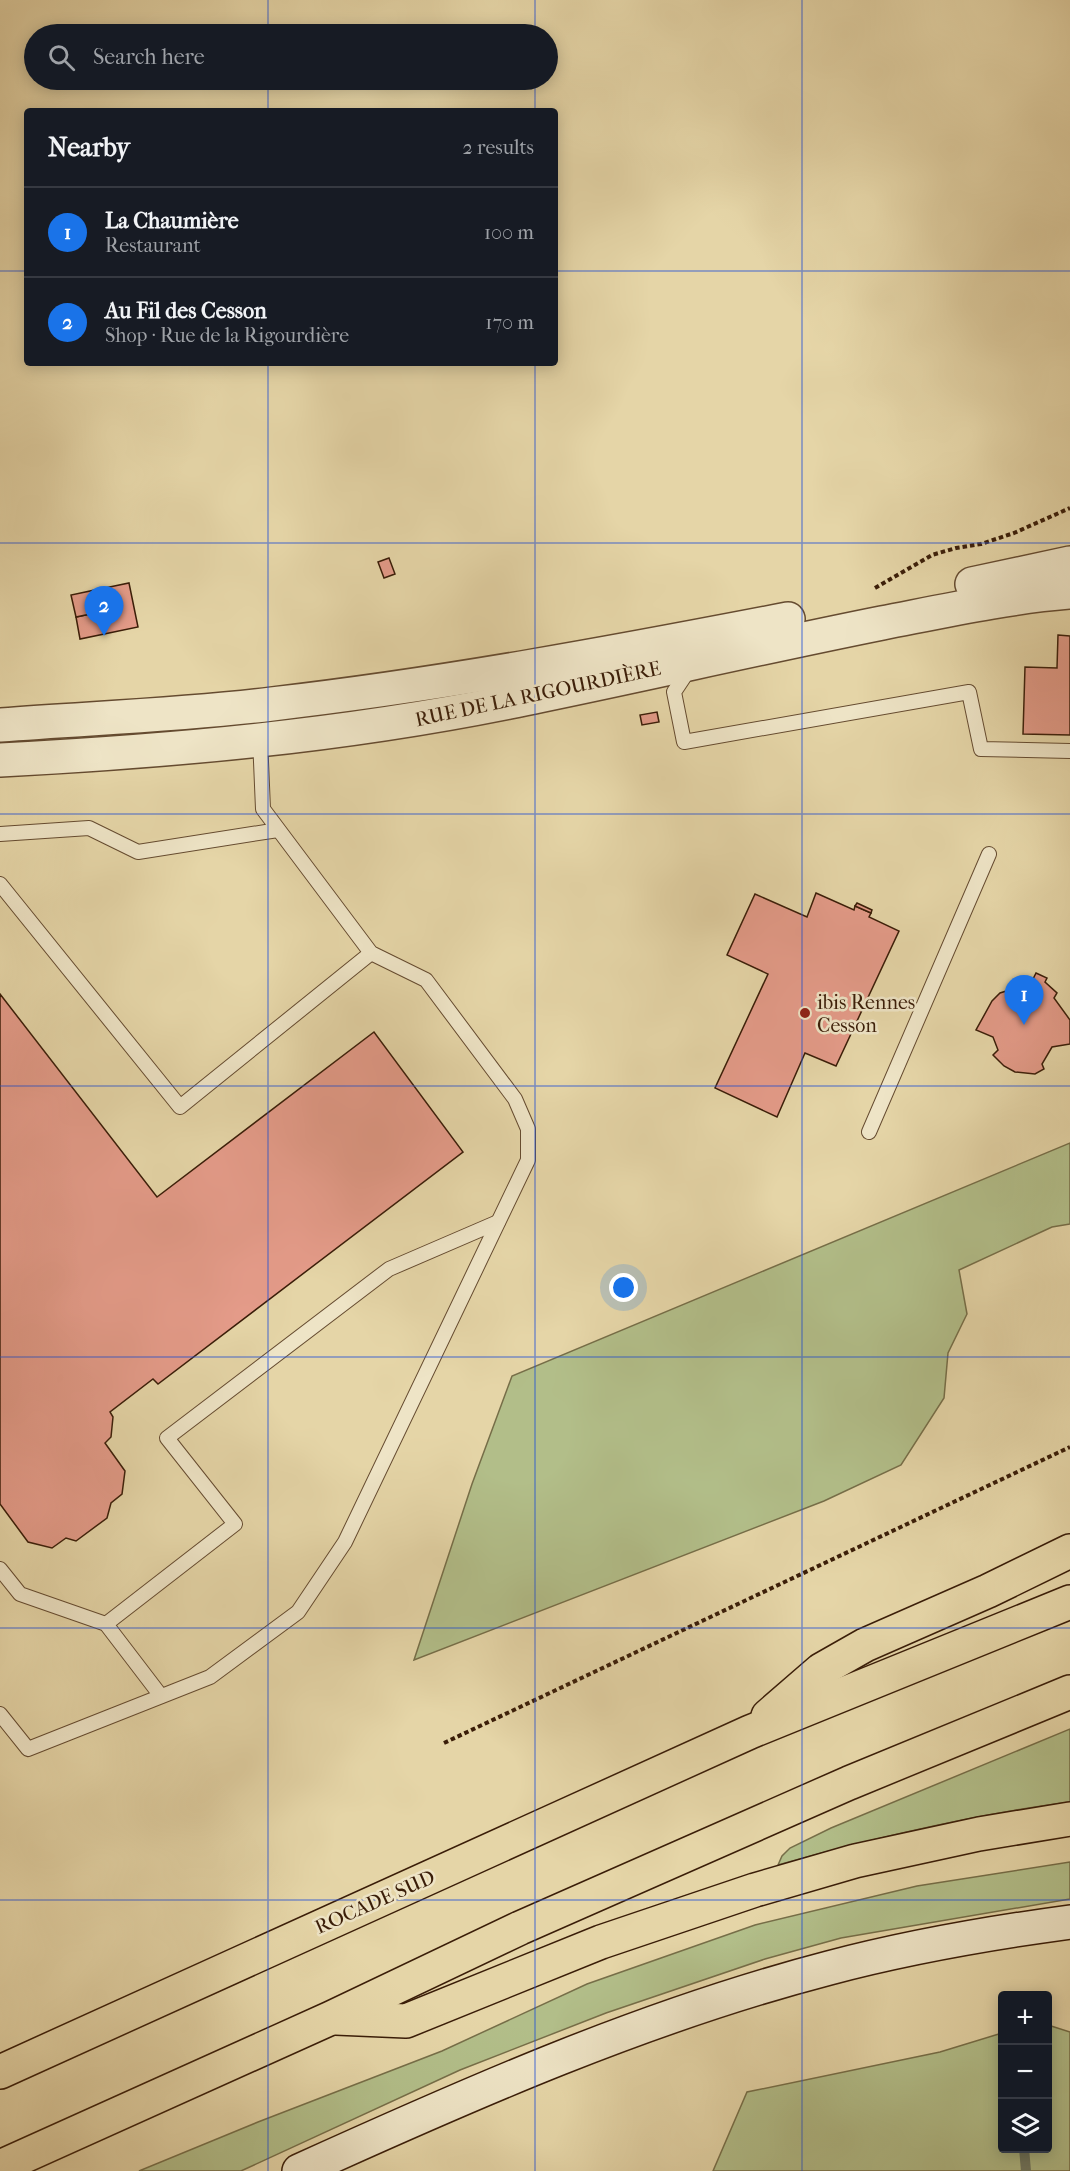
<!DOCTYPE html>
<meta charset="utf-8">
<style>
:root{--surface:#171b24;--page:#242831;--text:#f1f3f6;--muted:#9ea1a6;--line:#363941;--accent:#1a73e8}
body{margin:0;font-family:"IM FELL French Canon",serif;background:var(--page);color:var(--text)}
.controls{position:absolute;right:18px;bottom:18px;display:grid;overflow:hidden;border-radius:6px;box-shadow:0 3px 15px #0003}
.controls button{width:54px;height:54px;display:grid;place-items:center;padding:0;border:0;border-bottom:2px solid var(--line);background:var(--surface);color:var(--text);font:30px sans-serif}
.you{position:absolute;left:624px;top:1288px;width:21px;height:21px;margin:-15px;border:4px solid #fff;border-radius:50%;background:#1a73e8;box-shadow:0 0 0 9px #1a73e833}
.badge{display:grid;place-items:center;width:39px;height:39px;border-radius:50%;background:var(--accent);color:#fff;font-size:20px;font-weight:700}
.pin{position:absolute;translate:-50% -50px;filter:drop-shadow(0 2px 3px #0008)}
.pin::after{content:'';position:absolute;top:32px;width:21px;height:18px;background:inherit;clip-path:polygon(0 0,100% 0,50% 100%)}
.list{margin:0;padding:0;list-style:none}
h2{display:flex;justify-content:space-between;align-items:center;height:78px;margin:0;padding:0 24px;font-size:26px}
h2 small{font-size:20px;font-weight:400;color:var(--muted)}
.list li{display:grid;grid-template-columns:39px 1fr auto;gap:18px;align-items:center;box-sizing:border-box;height:90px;padding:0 24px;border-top:2px solid var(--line)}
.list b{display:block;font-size:22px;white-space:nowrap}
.list p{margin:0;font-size:20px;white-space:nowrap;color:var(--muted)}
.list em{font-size:20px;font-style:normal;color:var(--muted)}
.icon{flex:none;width:33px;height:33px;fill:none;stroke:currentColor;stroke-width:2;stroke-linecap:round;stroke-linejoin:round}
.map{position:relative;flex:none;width:1070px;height:2171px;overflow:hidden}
.search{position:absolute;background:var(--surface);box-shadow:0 3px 15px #0003;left:24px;top:24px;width:534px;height:66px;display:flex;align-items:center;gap:15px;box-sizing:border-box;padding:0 21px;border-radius:33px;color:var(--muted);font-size:22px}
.panel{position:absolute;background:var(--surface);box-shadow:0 3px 15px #0003;left:24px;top:108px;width:534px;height:258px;border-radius:6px}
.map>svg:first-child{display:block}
.green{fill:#b2be89;stroke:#766e48;stroke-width:1.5}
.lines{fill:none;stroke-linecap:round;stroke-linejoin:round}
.stream{stroke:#717b66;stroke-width:10}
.building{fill:#e49b89;stroke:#3a1d08;stroke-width:1.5}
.service-casing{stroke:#654b30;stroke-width:16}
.tertiary-casing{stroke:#654b30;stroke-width:36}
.secondary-casing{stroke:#3a1d08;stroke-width:36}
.trunk-casing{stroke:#3a1d08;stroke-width:36}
.path{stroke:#3a1d08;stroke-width:4;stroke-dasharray:4.5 3;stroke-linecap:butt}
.service{stroke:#eee4c6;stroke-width:14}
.tertiary{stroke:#eee4c6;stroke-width:33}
.secondary{stroke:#eee4c6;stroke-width:33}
.trunk{stroke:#e5d5a7;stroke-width:33}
.grid{fill:none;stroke:#1d4ed8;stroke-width:1.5;stroke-opacity:0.55}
.poi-dot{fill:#8f2418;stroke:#eee4c6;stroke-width:2}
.labels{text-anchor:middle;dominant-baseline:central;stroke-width:5;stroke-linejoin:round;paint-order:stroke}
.street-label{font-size:20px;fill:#3a1d08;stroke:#eee4c6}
.poi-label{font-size:20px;fill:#3a1d08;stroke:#eee4c6;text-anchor:start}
</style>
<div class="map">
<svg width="1070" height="2171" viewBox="0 0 1070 2171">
<rect width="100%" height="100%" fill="#e5d5a7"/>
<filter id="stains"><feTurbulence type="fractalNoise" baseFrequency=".00333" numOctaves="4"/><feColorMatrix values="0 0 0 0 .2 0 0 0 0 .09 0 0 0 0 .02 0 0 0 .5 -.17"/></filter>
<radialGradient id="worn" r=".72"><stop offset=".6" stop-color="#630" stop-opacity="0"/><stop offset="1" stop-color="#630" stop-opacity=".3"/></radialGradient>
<!-- green -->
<g class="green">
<polygon points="1070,1143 1070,1224 1052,1227 959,1270 967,1314 948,1353 944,1398 901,1465 824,1501 414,1660 472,1484 512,1376"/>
<path d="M1070 1729V1802C971 1815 874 1838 778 1865L782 1856 790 1848 831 1828Z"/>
<polygon points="1070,1862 1070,1899 841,1938 765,1959 606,2013 460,2070 241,2171 139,2171 258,2122 442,2051 587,1984 755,1925 917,1886"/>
<polygon points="1048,2025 1070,2032 1070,2171 713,2171 747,2092 940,2052 1002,2033 1002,2148 1048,2148"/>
</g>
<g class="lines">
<!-- stream -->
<polyline class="stream" points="1024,2148 1026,2171"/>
</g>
<!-- building -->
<g class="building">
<polygon points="389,558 395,574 384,578 378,562"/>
<polygon points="129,583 138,627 80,639 76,617 100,612 95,590"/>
<polygon points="95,590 100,612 76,617 71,595"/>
<polygon points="1058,635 1070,636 1070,735 1023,734 1025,667 1057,668"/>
<polygon points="657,712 659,722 642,725 640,715"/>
<polygon points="816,893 854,910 855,906 871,913 869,917 899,931 836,1066 805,1053 777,1117 715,1088 768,974 727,955 755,894 807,917"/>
<polygon points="857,903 872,910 871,913 855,906"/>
<polygon points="1036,973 1047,978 1045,982 1057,993 1054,998 1070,1020 1070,1044 1052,1047 1042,1064 1044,1069 1035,1074 1015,1072 1004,1066 993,1055 998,1050 993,1037 976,1030 992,1001 1000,993 1016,988 1017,983 1033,979"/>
<polygon points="0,994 157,1197 374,1032 463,1152 158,1384 153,1379 110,1412 113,1417 111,1437 105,1443 125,1471 122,1494 111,1503 107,1518 76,1541 66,1538 52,1548 28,1542 0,1504"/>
</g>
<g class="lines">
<!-- service casing -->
<g class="service-casing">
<g id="service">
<polyline points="690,668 674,692 684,742 969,692 981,749 1070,751"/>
<polyline points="0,834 89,828 138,852 278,830"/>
<polyline points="0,884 180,1107 371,953"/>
<polyline points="869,1132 989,854"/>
<polyline points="0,1569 20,1594 106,1624 161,1696"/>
<polyline points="106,1624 235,1524 167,1438 389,1269 498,1222"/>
<polyline points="0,1714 28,1749 210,1677 298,1612 345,1542 528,1160 528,1129 515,1099 426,980 371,953 263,809 260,738"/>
</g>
</g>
<!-- tertiary casing -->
<g class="tertiary-casing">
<g id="tertiary">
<polyline points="972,584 1070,563"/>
<path d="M0 725C91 718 182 715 272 704 445 684 617 652 788 619"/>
<path d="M0 760C172 751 340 736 509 702 633 677 757 648 882 623 944 611 1007 597 1070 592"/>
</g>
</g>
<!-- secondary casing -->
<g class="secondary-casing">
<path id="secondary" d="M299 2171C471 2093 645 2016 829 1968 908 1947 989 1933 1070 1922"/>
</g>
<!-- trunk casing -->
<g class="trunk-casing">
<g id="trunk">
<polyline points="768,1716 821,1670 865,1645 988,1591 1070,1551"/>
<polyline points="336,2018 406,2021 601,1942 755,1890 855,1861 979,1834 1070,1819"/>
<polyline points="0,2072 750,1732 1070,1602"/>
<polyline points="0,2167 331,2018 520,1928 849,1783 1070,1692"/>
</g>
</g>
<!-- path -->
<g class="path">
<polyline points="875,588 932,555 956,548 981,544 1014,533 1070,508"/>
<polyline points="444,1743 1070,1447"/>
</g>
<!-- service -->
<use href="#service" class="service"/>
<!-- tertiary -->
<use href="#tertiary" class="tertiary"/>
<!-- secondary -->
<use href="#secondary" class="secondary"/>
<!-- trunk -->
<use href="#trunk" class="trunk"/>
</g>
<!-- grid -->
<path class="grid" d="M268 0V34M535 0V34M802 0V2171M268 80V111M535 80V111M0 271H27M555 271H1070M268 363V2171M535 363V2171M0 543H1070M0 814H1070M0 1086H1070M0 1357H1070M0 1628H1070M0 1900H1070"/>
<!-- markers -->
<circle class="poi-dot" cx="805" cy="1013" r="6"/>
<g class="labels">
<!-- street labels -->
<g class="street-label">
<text transform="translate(538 694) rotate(-12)">RUE DE LA RIGOURDIÈRE</text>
<text transform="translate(375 1902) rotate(-24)">ROCADE SUD</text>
</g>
<!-- poi labels -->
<g class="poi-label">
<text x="817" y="1002">ibis Rennes<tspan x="817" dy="23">Cesson</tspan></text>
</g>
</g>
<rect width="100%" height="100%" filter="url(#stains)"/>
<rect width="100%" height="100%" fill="url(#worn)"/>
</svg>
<div class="controls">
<button>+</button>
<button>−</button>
<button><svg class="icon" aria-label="layers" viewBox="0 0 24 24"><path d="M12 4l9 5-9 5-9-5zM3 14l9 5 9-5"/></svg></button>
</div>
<div class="you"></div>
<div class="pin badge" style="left:1024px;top:1025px">1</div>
<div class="pin badge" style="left:104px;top:636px">2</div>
<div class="search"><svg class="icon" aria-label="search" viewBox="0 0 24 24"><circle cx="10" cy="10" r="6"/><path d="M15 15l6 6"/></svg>Search here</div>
<section class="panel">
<h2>Nearby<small>2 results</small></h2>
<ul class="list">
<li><span class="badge">1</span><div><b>La Chaumière</b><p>Restaurant</p></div><em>100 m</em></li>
<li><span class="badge">2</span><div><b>Au Fil des Cesson</b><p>Shop · Rue de la Rigourdière</p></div><em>170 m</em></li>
</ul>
</section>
</div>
